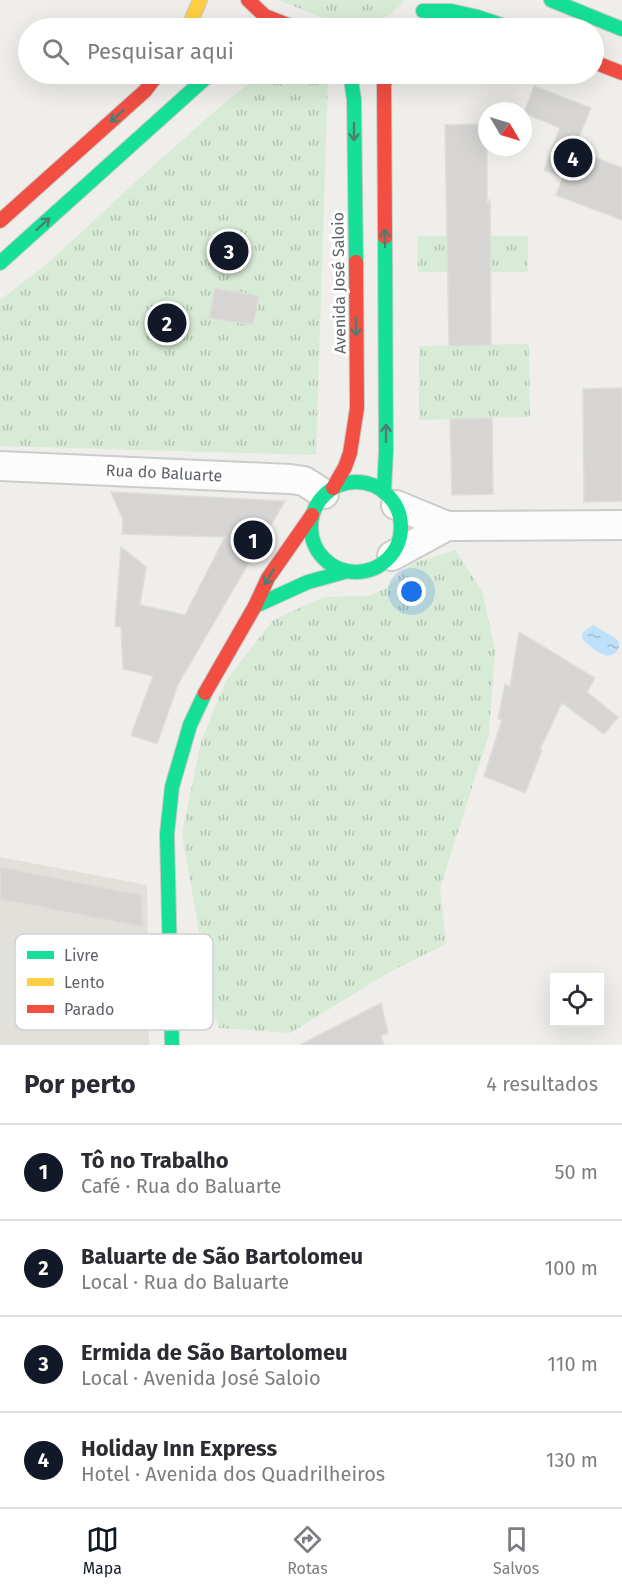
<!DOCTYPE html>
<html lang="pt">
<meta charset="utf-8">
<style>
:root{--surface:#fff;--page:#f2f2f3;--text:#2b2b33;--muted:#7c7c81;--line:#e1e1e2;--accent:#111827}
body{margin:0;font-family:"Fira Sans",sans-serif;background:var(--page);color:var(--text)}
.controls{position:absolute;right:18px;bottom:18px;display:grid;overflow:hidden;border-radius:0px;box-shadow:0 6px 24px #0002}
.controls button{width:54px;height:54px;display:grid;place-items:center;padding:0;border:0;border-bottom:2px solid var(--line);background:var(--surface);color:var(--text);font:30px sans-serif}
.compass{position:absolute;left:478px;top:102px;width:54px;height:54px;border-radius:50%;background:var(--surface);box-shadow:0 6px 24px #0002;rotate:128deg}
.you{position:absolute;left:412px;top:592px;width:21px;height:21px;margin:-15px;border:4px solid #fff;border-radius:50%;background:#1a73e8;box-shadow:0 0 0 9px #1a73e833}
.badge{display:grid;place-items:center;width:39px;height:39px;border-radius:50%;background:var(--accent);color:#fff;font-size:20px;font-weight:700}
.pin{position:absolute;translate:-50% -50%;border:3px solid #fff;box-shadow:0 2px 6px #0006}
.list{margin:0;padding:0;list-style:none}
h2{display:flex;justify-content:space-between;align-items:center;height:78px;margin:0;padding:0 24px;font-size:26px}
h2 small{font-size:20px;font-weight:400;color:var(--muted)}
.list li{display:grid;grid-template-columns:39px 1fr auto;gap:18px;align-items:center;box-sizing:border-box;height:96px;padding:0 24px;border-top:2px solid var(--line)}
.list b{display:block;font-size:22px;white-space:nowrap}
.list p{margin:0;font-size:20px;white-space:nowrap;color:var(--muted)}
.list em{font-size:20px;font-style:normal;color:var(--muted)}
.icon{flex:none;width:33px;height:33px;fill:none;stroke:currentColor;stroke-width:2;stroke-linecap:round;stroke-linejoin:round}
.map{position:relative;flex:none;width:622px;height:1045px;overflow:hidden}
.search{position:absolute;background:var(--surface);box-shadow:0 6px 24px #0002;left:18px;right:18px;top:18px;height:66px;display:flex;align-items:center;gap:15px;box-sizing:border-box;padding:0 21px;border-radius:33px;color:var(--muted);font-size:22px}
.sheet{height:462px;background:var(--surface)}
nav{display:flex;justify-content:space-around;align-items:center;box-sizing:border-box;height:84px;border-top:2px solid var(--line);background:var(--surface);font-size:16px;color:var(--muted)}
nav a{display:grid;justify-items:center;gap:3px}
nav .on{color:var(--accent)}
.map>svg:first-child{display:block}
.education{fill:#e2e0da}
.grass{fill:url(#grass-tufts)}
.water{fill:url(#water-ripples)}
.building{fill:#d6d5d3;stroke:#deddd9;stroke-width:1.5}
.lines{fill:none;stroke-linecap:round;stroke-linejoin:round}
.street-casing{stroke:#cbcccc;stroke-width:32}
.fast-casing{stroke:#cacacb;stroke-width:16}
.slow-casing{stroke:#cacacb;stroke-width:16}
.jam-casing{stroke:#cacacb;stroke-width:16}
.street{stroke:#fdfcfc;stroke-width:28}
.fast{stroke:#16e098;stroke-width:14}
.slow{stroke:#ffcf43;stroke-width:14}
.jam{stroke:#f24e42;stroke-width:14}
.oneway{stroke:#507c72}
.labels{text-anchor:middle;dominant-baseline:central;stroke-width:6;stroke-linejoin:round;paint-order:stroke}
.street-label{font-size:16px;fill:#5f6368;stroke:#fff}
.key{fill:#fff;stroke:#cfd0d2;stroke-width:1.5}
.key-label{font-size:16px;fill:#5f6368}
</style>
<div class="map">
<svg width="622" height="1045" viewBox="0 0 622 1045">
<defs>
<pattern id="grass-tufts" width="24" height="20" patternUnits="userSpaceOnUse" patternTransform="scale(1.5)"><rect width="24" height="20" fill="#d8ebd6"/><path d="M3 7l-1-3M5 7V3M7 7l1-3M15 17l-1-3M17 17v-4M19 17l1-3" fill="none" stroke="#b2c2b1"/></pattern>
<pattern id="water-ripples" width="26" height="14" patternUnits="userSpaceOnUse" patternTransform="scale(1.5)"><rect width="26" height="14" fill="#bfe0f9"/><path d="M2 4q2-2 4 0t4 0M15 11q2-2 4 0t4 0" fill="none" stroke="#9eb9cd"/></pattern>
</defs>
<rect width="100%" height="100%" fill="#efeeea"/>
<!-- education -->
<polygon class="education" points="0,857 147,885 149,1045 0,1045"/>
<!-- grass -->
<g class="grass">
<polygon points="278,0 405,0 390,15 366,25 341,25"/>
<polygon points="261,74 312,74 328,78 316,455 0,446 0,300 46,265 144,174 223,104"/>
<polygon points="417,236 528,236 528,272 418,272"/>
<polygon points="529,344 530,417 419,420 419,346"/>
<polygon points="455,550 482,591 495,650 489,734 440,888 446,944 393,970 290,1033 219,1028 213,1011 182,834 201,742 225,682 273,620 324,597 368,596 387,588 411,564"/>
</g>
<!-- water -->
<path class="water" d="M593 625C599 629 615 636 618 641 622 649 613 658 605 655 598 653 585 643 582 638L583 632Z"/>
<!-- building -->
<g class="building">
<polygon points="534,86 591,108 574,149 622,168 622,220 556,195 563,177 544,170 560,128 524,113"/>
<polygon points="487,124 487,205 490,199 491,345 449,346 445,125"/>
<polygon points="215,288 259,296 253,325 209,318"/>
<polygon points="622,388 622,501 584,502 583,389"/>
<polygon points="492,418 493,494 452,495 450,419"/>
<polygon points="111,492 285,501 178,684 157,744 131,735 153,676 123,669 121,627 115,626 121,547 146,567 140,605 185,615 225,537 122,534 123,520"/>
<polygon points="519,632 595,678 587,692 618,717 604,734 562,703 540,749 542,750 525,793 484,776 502,720 498,719 505,684 510,687"/>
<polygon points="0,867 141,895 143,927 0,899"/>
<polygon points="381,1003 388,1033 381,1036 384,1045 300,1045"/>
</g>
<g class="lines">
<!-- street casing -->
<g class="street-casing">
<g id="street">
<polyline points="0,466 290,479 304,481 324,494"/>
<polyline points="396,505 447,526 622,525"/>
<polyline points="392,556 447,526"/>
</g>
</g>
<!-- fast casing -->
<g class="fast-casing">
<g id="fast">
<polyline points="551,0 622,29"/>
<polyline points="423,11 451,11 478,17 510,28"/>
<polyline points="350,74 354,99 356,262"/>
<polyline points="0,263 210,74"/>
<circle cx="356" cy="527" r="45"/>
<polyline points="384,491 386,451 385,237"/>
<polyline points="255,606 308,582 344,572"/>
<polyline points="172,1045 167,834 172,787 190,725 205,693"/>
</g>
</g>
<!-- slow casing -->
<g class="slow-casing">
<polyline id="slow" points="188,28 200,0"/>
</g>
<!-- jam casing -->
<g class="jam-casing">
<g id="jam">
<polyline points="248,0 265,16 296,28"/>
<polyline points="594,62 622,73"/>
<polyline points="0,221 145,91 158,74"/>
<polyline points="385,237 384,86 386,74"/>
<polyline points="333,488 345,467 350,453 357,408 356,262"/>
<polyline points="205,693 255,606 268,578 312,515"/>
</g>
</g>
<!-- street -->
<use href="#street" class="street"/>
<!-- fast -->
<use href="#fast" class="fast"/>
<!-- slow -->
<use href="#slow" class="slow"/>
<!-- jam -->
<use href="#jam" class="jam"/>
</g>
<!-- one-way arrows -->
<defs><path id="oneway-shaft" d="M-6 0H5M1.5-3L5.5 0L1.5 3" fill="none" stroke-width="1.6" stroke-linecap="round" stroke-linejoin="round" transform="scale(1.5)"/></defs>
<g class="oneway">
<use href="#oneway-shaft" transform="translate(117 116) rotate(138)"/>
<use href="#oneway-shaft" transform="translate(354 132) rotate(90)"/>
<use href="#oneway-shaft" transform="translate(43 224) rotate(-42)"/>
<use href="#oneway-shaft" transform="translate(385 238) rotate(-90)"/>
<use href="#oneway-shaft" transform="translate(356 327) rotate(89)"/>
<use href="#oneway-shaft" transform="translate(386 433) rotate(-90)"/>
<use href="#oneway-shaft" transform="translate(269 577) rotate(121)"/>
</g>
<g class="labels">
<!-- street labels -->
<g class="street-label">
<text transform="translate(339 283) rotate(-91)">Avenida José Saloio</text>
<text transform="translate(164 473) rotate(3)">Rua do Baluarte</text>
</g>
</g>
<!-- legend -->
<rect x="15" y="934" width="198" height="96" rx="9" class="key"/>
<rect x="27" y="951" width="27" height="8" fill="#16e098"/>
<rect x="27" y="978" width="27" height="8" fill="#ffcf43"/>
<rect x="27" y="1005" width="27" height="8" fill="#f24e42"/>
<g class="key-label">
<text x="64" y="961">Livre</text>
<text x="64" y="988">Lento</text>
<text x="64" y="1015">Parado</text>
</g>
</svg>
<div class="controls">
<button><svg class="icon" aria-label="locate" viewBox="0 0 24 24"><circle cx="12" cy="12" r="6"/><path d="M12 2v4M12 18v4M2 12h4M18 12h4"/></svg></button>
</div>
<svg class="compass" viewBox="-18 -18 36 36"><path d="M0-13l5 13h-10z" fill="#e53935"/><path d="M0 13l5-13h-10z" fill="#7c7c81"/></svg>
<div class="you"></div>
<div class="pin badge" style="left:253px;top:540px">1</div>
<div class="pin badge" style="left:167px;top:323px">2</div>
<div class="pin badge" style="left:229px;top:251px">3</div>
<div class="pin badge" style="left:573px;top:158px">4</div>
<div class="search"><svg class="icon" aria-label="search" viewBox="0 0 24 24"><circle cx="10" cy="10" r="6"/><path d="M15 15l6 6"/></svg>Pesquisar aqui</div>
</div>
<section class="sheet">
<h2>Por perto<small>4 resultados</small></h2>
<ul class="list">
<li><span class="badge">1</span><div><b>Tô no Trabalho</b><p>Café · Rua do Baluarte</p></div><em>50 m</em></li>
<li><span class="badge">2</span><div><b>Baluarte de São Bartolomeu</b><p>Local · Rua do Baluarte</p></div><em>100 m</em></li>
<li><span class="badge">3</span><div><b>Ermida de São Bartolomeu</b><p>Local · Avenida José Saloio</p></div><em>110 m</em></li>
<li><span class="badge">4</span><div><b>Holiday Inn Express</b><p>Hotel · Avenida dos Quadrilheiros</p></div><em>130 m</em></li>
</ul>
</section>
<nav>
<a class="on"><svg class="icon" aria-label="map" viewBox="0 0 24 24"><path d="M3 6l6-2 6 2 6-2v14l-6 2-6-2-6 2zM9 4v14M15 6v14"/></svg>Mapa</a>
<a><svg class="icon" aria-label="directions" viewBox="0 0 24 24"><path d="M12 3l9 9-9 9-9-9zM9 14v-3h6M13 9l2 2-2 2"/></svg>Rotas</a>
<a><svg class="icon" aria-label="saved" viewBox="0 0 24 24"><path d="M7 4h10v16l-5-4-5 4z"/></svg>Salvos</a>
</nav>
